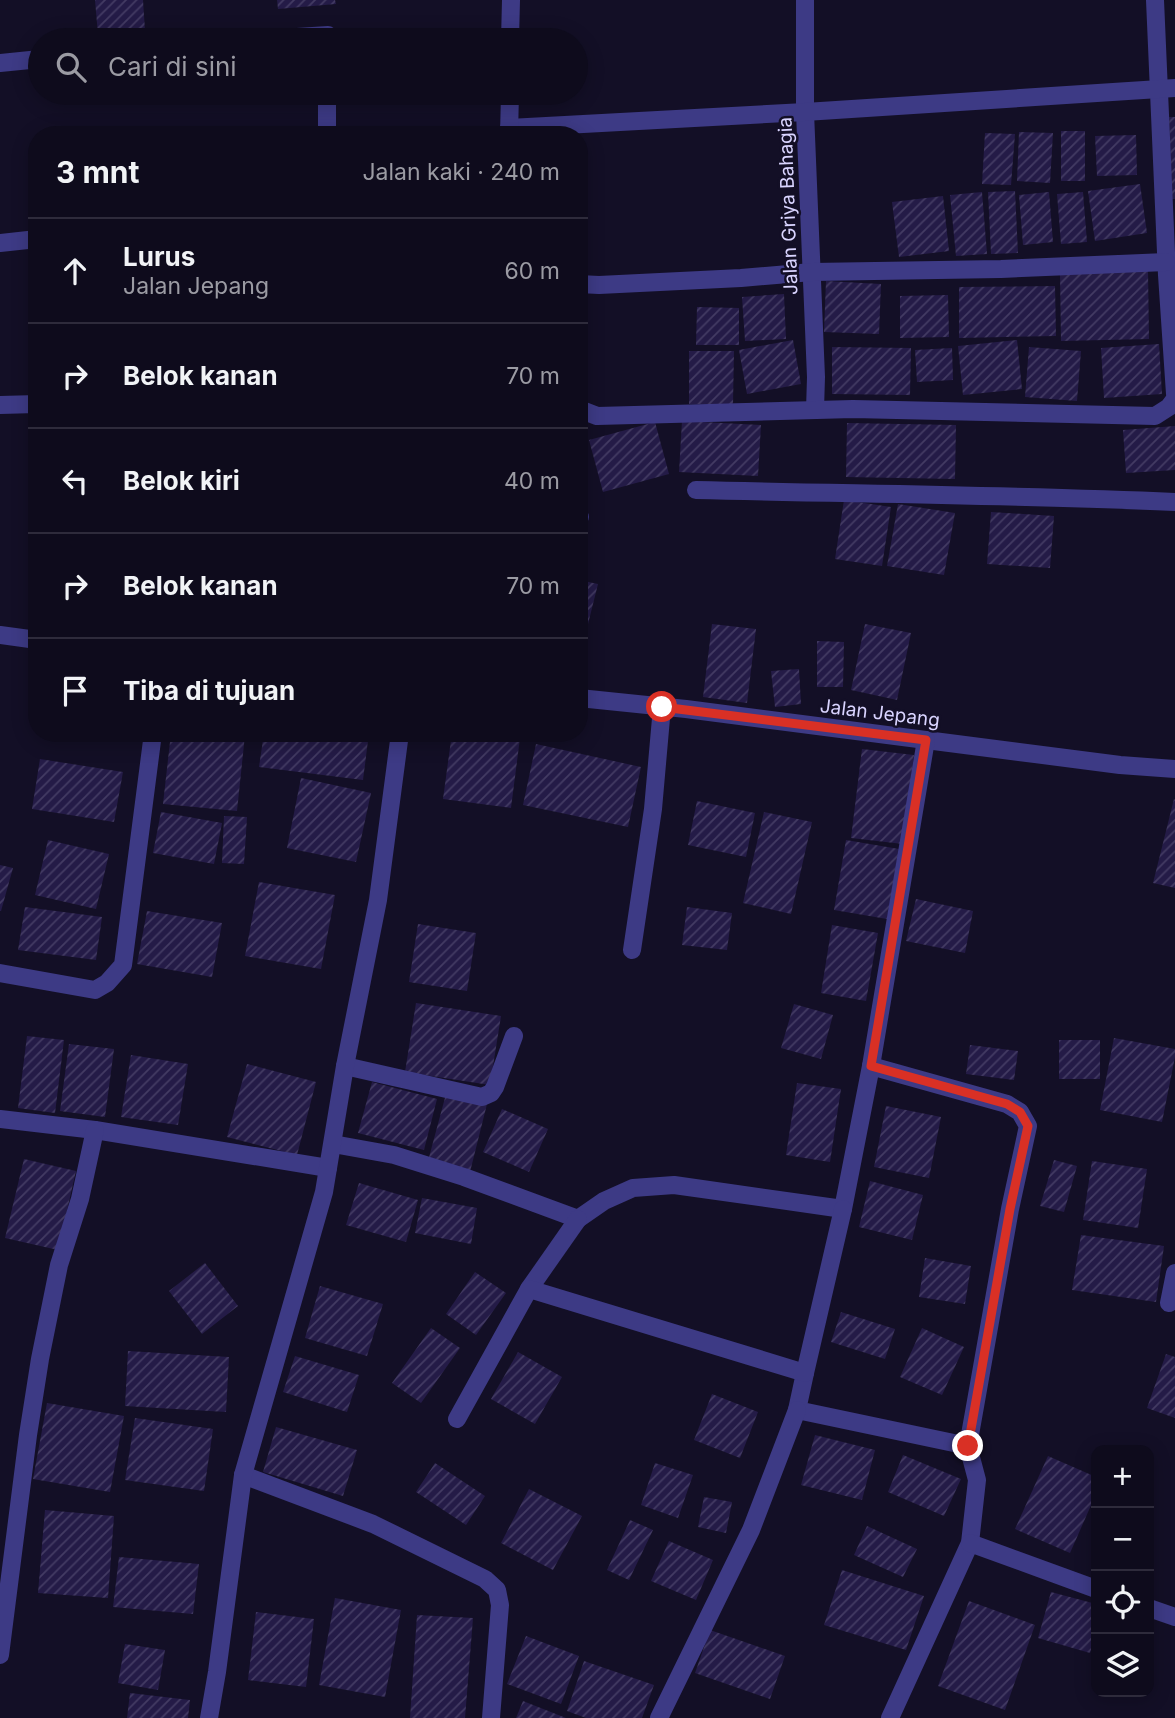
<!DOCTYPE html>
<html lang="id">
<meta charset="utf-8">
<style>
:root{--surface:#0e0b1c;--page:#1c1929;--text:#f1f3f6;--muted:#9b9ba3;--line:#2e2b3b}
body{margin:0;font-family:Inter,sans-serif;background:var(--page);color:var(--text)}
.controls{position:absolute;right:21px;bottom:21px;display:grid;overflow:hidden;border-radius:14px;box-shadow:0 4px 18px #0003}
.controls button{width:63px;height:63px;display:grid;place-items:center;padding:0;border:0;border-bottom:2px solid var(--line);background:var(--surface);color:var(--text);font:35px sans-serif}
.stop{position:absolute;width:21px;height:21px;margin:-16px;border:5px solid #d93025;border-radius:50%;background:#fff}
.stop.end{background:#d93025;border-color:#fff;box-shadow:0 2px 7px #0008}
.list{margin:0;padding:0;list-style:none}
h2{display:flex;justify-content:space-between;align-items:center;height:91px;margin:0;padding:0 28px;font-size:30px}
h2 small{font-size:23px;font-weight:400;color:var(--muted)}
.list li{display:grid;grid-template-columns:46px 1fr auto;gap:21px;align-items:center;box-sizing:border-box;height:105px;padding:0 28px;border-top:2px solid var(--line)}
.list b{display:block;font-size:26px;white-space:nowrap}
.list p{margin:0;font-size:23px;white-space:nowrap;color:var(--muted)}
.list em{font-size:23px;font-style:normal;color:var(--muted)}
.icon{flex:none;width:38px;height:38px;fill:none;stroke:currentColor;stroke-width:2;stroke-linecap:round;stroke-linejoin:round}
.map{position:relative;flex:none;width:1175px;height:1718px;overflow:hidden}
.search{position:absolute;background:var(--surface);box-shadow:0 4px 18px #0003;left:28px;top:28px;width:560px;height:77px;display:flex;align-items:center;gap:18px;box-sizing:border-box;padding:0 24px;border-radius:38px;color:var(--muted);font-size:26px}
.panel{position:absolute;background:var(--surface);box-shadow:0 4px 18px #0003;left:28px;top:126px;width:560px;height:616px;border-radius:28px}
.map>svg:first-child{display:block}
.building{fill:url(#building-hatch)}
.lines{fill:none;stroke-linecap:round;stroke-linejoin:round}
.minor{stroke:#3d3a85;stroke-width:18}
.route{stroke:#d93025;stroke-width:9}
.labels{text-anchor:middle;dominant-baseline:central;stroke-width:5;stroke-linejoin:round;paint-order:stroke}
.street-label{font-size:19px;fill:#d9d4ff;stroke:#130f26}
</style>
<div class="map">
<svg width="1175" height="1718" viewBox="0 0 1175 1718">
<defs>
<pattern id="building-hatch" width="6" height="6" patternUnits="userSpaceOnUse" patternTransform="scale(1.75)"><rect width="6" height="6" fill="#241b47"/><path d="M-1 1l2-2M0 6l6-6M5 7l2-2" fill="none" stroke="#433b63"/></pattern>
</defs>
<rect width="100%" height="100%" fill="#130f26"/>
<!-- building -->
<g class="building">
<polygon points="95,0 143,0 145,31 98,35"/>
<polygon points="277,0 335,0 336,4 278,9"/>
<polygon points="1169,117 1175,117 1175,199 1172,199"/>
<rect x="1061" y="131" width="24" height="50"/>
<polygon points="1019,132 1053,133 1050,183 1017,181"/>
<polygon points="985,133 1015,134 1011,185 982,184"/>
<polygon points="1136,135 1137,175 1097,176 1095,136"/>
<polygon points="1140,184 1147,233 1095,241 1088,191"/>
<polygon points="1015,191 1018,253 991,254 988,192"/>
<polygon points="982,192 987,254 956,256 950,195"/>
<polygon points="1049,192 1053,242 1023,245 1019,195"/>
<polygon points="1083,192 1087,242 1061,244 1057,194"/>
<polygon points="943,196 949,251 899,257 892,202"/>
<polygon points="1148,271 1149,339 1061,341 1060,273"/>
<polygon points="826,281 881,284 879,334 824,332"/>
<polygon points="1055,286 1056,336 959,338 959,287"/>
<polygon points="784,294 786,339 745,341 742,297"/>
<polygon points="948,295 949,337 900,338 900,296"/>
<polygon points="697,307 739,308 739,345 696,345"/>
<polygon points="793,340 801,384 747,394 739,350"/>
<polygon points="1017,340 1022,389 963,395 958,346"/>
<polygon points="1159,344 1162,394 1104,398 1101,348"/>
<polygon points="832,347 911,348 910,395 832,394"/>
<polygon points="1029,347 1081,351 1077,401 1025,397"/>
<polygon points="952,348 953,380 917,382 915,350"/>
<polygon points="689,351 734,351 733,404 689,404"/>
<polygon points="682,421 761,425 758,476 679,472"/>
<polygon points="655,422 669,474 603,492 589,440"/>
<polygon points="847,423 956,425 955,479 846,477"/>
<polygon points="1175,426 1175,470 1126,473 1123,430"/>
<polygon points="844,500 891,507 882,566 835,559"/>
<polygon points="898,504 955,513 944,575 887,566"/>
<polygon points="991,512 1054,516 1050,568 987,564"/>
<polygon points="579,580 598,584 580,656 579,656"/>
<polygon points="712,624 756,629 747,703 703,697"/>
<polygon points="865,624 911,633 897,700 851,690"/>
<polygon points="817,641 844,642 843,687 817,687"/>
<polygon points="799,669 801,704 775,707 771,671"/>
<polygon points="171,733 228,733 245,735 237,811 163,804"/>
<polygon points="264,733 369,733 363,780 259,767"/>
<polygon points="452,733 487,733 520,738 511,808 443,799"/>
<polygon points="536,744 641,767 628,827 523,805"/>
<polygon points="862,749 914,755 903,844 851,838"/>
<polygon points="40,759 123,772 114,822 32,809"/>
<polygon points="301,778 371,793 356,862 287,848"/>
<polygon points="1174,799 1175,800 1175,888 1153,883"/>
<polygon points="697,801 755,813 746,857 688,845"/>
<polygon points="161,812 222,823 214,864 153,853"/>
<polygon points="764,812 812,822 791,914 743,903"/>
<polygon points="224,816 247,817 244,864 222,863"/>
<polygon points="48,840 109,854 96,909 35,895"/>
<polygon points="846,840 899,849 887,919 834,910"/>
<polygon points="0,865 13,868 1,911 0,911"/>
<polygon points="259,882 335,895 321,969 245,956"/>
<polygon points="916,899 973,911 965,953 906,941"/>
<polygon points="25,907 102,917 96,960 18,950"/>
<polygon points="687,907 732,913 727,950 682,945"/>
<polygon points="147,911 222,923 212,977 137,964"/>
<polygon points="418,924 476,933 467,991 409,982"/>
<polygon points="832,925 878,933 866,1001 821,993"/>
<polygon points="416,1003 501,1016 490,1085 405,1072"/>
<polygon points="794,1004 833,1015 821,1059 781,1048"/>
<polygon points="27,1036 64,1040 55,1113 18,1108"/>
<polygon points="1114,1038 1175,1049 1175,1057 1162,1122 1100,1110"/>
<rect x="1059" y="1040" width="41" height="39"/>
<polygon points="69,1044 114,1049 105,1117 60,1111"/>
<polygon points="970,1045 1018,1051 1014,1080 966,1074"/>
<polygon points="131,1055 188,1064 178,1125 121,1117"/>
<polygon points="247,1064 316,1082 297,1155 227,1137"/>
<polygon points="372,1082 437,1099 424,1150 358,1133"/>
<polygon points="797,1083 841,1089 830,1162 786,1155"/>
<polygon points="446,1094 487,1104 470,1172 428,1161"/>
<polygon points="886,1106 941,1117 929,1178 874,1167"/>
<polygon points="502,1109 548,1129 529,1172 483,1152"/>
<polygon points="24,1159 76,1171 58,1250 5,1238"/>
<polygon points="1054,1160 1077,1166 1064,1212 1040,1206"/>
<polygon points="1092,1161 1147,1169 1138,1228 1083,1220"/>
<polygon points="870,1181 923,1195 912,1240 859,1227"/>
<polygon points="359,1183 418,1200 406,1242 346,1225"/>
<polygon points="422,1198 477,1208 471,1244 415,1233"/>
<polygon points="1081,1235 1164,1246 1156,1302 1072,1290"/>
<polygon points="925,1258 971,1266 965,1304 919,1297"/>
<polygon points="205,1263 238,1306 202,1334 169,1291"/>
<polygon points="475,1272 506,1293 476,1335 446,1314"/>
<polygon points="320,1286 383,1304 367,1356 305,1338"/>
<polygon points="841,1312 895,1329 885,1359 831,1342"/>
<polygon points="431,1328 460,1348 421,1403 392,1383"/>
<polygon points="922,1328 964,1347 942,1395 900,1377"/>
<polygon points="128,1351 229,1357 226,1412 125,1406"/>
<polygon points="518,1352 562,1377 535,1424 491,1399"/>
<polygon points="1166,1354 1175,1357 1175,1418 1147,1408"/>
<polygon points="295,1356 359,1375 347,1412 283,1392"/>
<polygon points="712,1394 758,1412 740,1458 694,1440"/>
<polygon points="47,1403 124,1416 110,1492 33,1479"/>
<polygon points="135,1418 213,1429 204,1491 125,1480"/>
<polygon points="276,1427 357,1450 343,1496 263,1472"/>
<polygon points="815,1435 875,1450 862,1500 801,1485"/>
<polygon points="903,1455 961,1479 944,1516 888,1492"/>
<polygon points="1048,1456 1096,1477 1096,1494 1070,1553 1015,1529"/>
<polygon points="435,1463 485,1496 466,1525 416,1492"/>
<polygon points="655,1463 693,1475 678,1518 641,1505"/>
<polygon points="529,1489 582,1516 553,1570 501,1543"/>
<polygon points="704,1497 732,1502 726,1533 698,1527"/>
<polygon points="45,1510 114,1516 108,1598 38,1593"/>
<polygon points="630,1520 653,1530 629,1580 607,1570"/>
<polygon points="867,1526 917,1549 903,1577 854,1555"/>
<polygon points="669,1541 713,1560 696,1600 651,1581"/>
<polygon points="119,1557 199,1564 193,1614 113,1607"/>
<polygon points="842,1570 924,1596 906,1650 824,1625"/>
<polygon points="1051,1592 1096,1604 1096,1632 1090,1653 1038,1638"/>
<polygon points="335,1598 401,1610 385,1697 319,1685"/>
<polygon points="969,1601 1035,1625 1005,1710 938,1686"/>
<polygon points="256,1612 314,1619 306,1687 248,1680"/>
<polygon points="417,1615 473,1618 465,1718 410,1718"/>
<polygon points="710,1630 785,1656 770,1699 695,1673"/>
<polygon points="526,1636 579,1656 561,1704 507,1684"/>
<polygon points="125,1644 165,1650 158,1690 118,1683"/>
<polygon points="584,1661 654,1685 642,1718 586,1718 567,1711"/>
<polygon points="130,1693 190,1700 188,1718 127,1718"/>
<polygon points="523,1701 566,1718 516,1718"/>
</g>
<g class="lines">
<!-- minor -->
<g class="minor">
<polyline points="805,0 805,112 816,377 815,410"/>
<polyline points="1155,0 1167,275 1175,394"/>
<polyline points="252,40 328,35 328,40"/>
<polyline points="510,40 511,0"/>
<polyline points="0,63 40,59"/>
<polyline points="509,128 805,112 1175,88"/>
<polyline points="327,135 327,93"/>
<polyline points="509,135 510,93"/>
<polyline points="0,243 37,239"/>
<polyline points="579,284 599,285 741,278 812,272 1001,269 1166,262"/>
<polyline points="0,405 37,404"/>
<polyline points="579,409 597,416 853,409 1155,416 1169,407 1175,399"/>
<path d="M696 490C856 494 1015 495 1175 502"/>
<polyline points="579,517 580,517"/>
<polyline points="0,635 37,640"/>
<polyline points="579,698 686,709 1120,765 1175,769"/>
<polyline points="632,950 653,809 662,707"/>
<polyline points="0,973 95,990 107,983 123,965 153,733"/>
<polyline points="345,1066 482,1097 491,1093 495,1087 514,1036"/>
<polyline points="871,1066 1007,1104 1020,1112 1028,1126 1010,1209 968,1446 977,1480 970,1543 890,1718"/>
<polyline points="0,1119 95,1130 328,1168"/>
<polyline points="333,1144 394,1155 464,1177 578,1219 604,1201 633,1188 674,1185 843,1209 871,1066 926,740"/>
<polyline points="529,1289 578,1219"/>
<polyline points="1169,1303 1175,1273"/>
<polyline points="805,1373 797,1410 968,1446"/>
<polyline points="457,1419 529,1289 805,1373 843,1209"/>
<polyline points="243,1475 373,1524 485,1579 497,1590 500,1605 491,1718"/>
<polyline points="970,1543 1096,1589"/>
<polyline points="1149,1608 1175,1617"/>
<polyline points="0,1655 28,1435 40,1359 59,1265 80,1199 95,1130"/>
<polyline points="209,1718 217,1672 243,1475 324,1192 345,1066 378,900 400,733"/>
<polyline points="659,1718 751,1530 797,1410"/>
</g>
</g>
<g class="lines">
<!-- route -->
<polyline class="route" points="662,707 926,740 871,1066 1007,1104 1020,1112 1028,1126 1010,1209 968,1446"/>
</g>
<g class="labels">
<!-- street labels -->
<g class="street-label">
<text transform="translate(788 206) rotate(-92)">Jalan Griya Bahagia</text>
<text transform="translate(880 713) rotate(7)">Jalan Jepang</text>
</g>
</g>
</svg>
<div class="controls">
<button>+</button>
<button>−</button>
<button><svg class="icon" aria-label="locate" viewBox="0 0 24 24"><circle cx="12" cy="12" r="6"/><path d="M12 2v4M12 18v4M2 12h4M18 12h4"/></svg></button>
<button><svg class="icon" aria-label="layers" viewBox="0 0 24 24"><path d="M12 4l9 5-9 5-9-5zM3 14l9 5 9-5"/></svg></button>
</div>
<div class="stop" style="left:662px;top:707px"></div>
<div class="stop end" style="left:968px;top:1446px"></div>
<div class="search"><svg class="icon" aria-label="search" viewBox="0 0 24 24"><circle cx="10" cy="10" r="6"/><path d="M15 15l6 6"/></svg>Cari di sini</div>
<section class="panel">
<h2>3 mnt<small>Jalan kaki · 240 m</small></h2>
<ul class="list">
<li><svg class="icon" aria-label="ahead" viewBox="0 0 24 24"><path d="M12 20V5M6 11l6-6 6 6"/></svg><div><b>Lurus</b><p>Jalan Jepang</p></div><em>60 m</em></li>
<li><svg class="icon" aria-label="right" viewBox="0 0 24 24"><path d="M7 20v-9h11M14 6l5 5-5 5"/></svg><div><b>Belok kanan</b></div><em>70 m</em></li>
<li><svg class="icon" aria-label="left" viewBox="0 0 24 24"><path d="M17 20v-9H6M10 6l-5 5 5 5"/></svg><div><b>Belok kiri</b></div><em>40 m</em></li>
<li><svg class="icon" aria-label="right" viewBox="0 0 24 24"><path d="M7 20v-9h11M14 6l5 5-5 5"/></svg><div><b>Belok kanan</b></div><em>70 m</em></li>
<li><svg class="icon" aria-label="arrive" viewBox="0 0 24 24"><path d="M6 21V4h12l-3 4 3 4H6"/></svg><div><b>Tiba di tujuan</b></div></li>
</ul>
</section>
</div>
